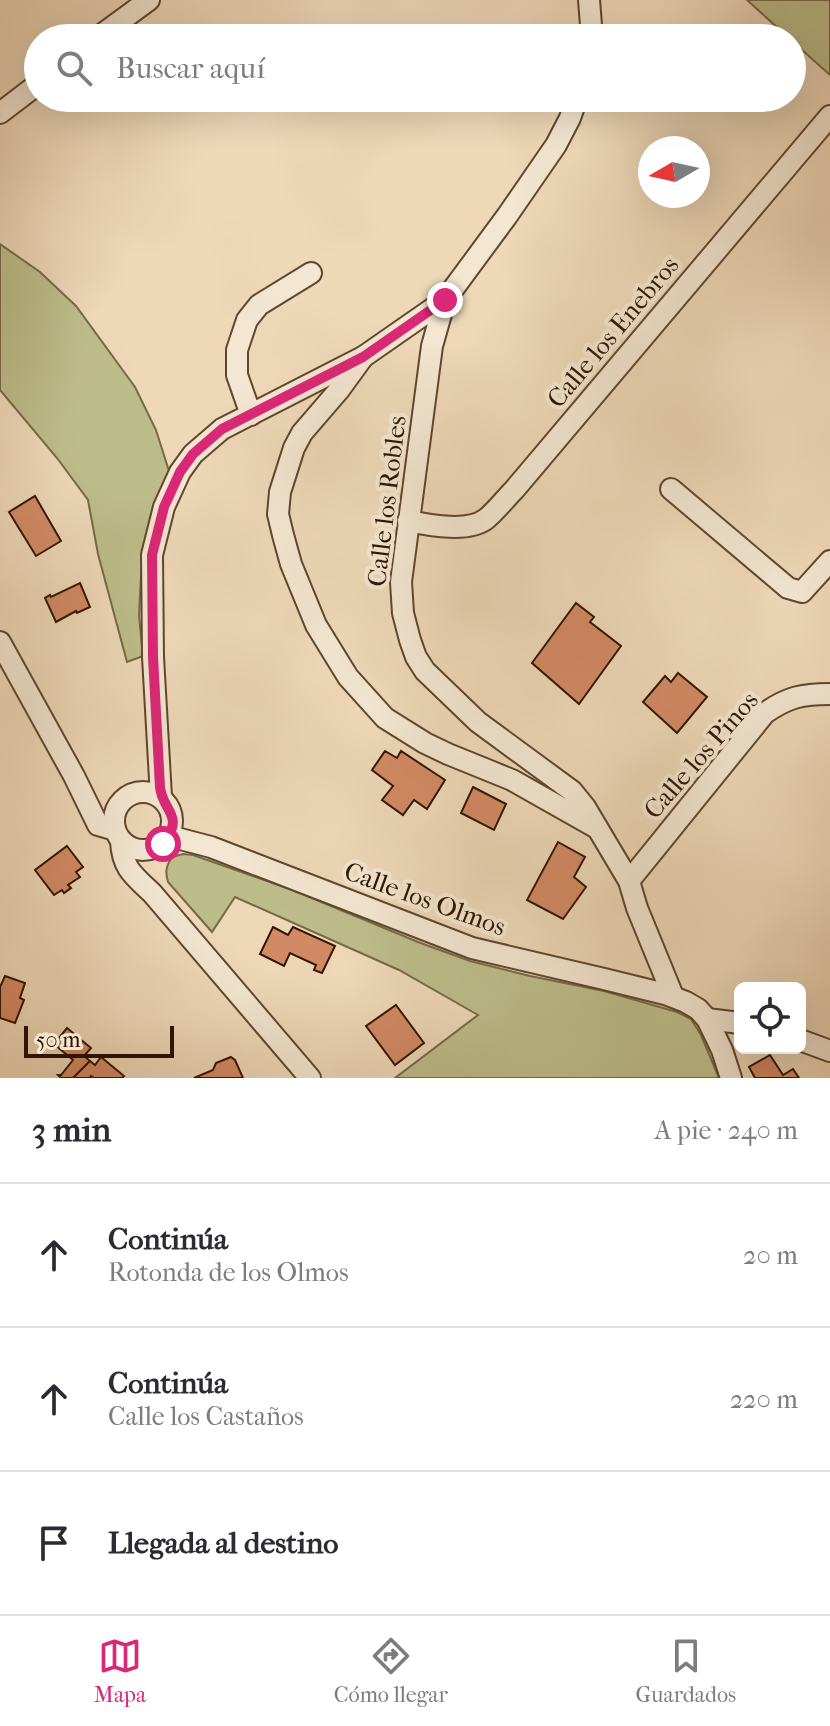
<!DOCTYPE html>
<html lang="es">
<meta charset="utf-8">
<style>
:root{--surface:#fff;--page:#f7f7f7;--text:#2b2b33;--muted:#7c7c81;--line:#e1e1e2;--accent:#db2777}
body{margin:0;font-family:"IM FELL French Canon",serif;background:var(--page);color:var(--text)}
.controls{position:absolute;right:24px;bottom:24px;display:grid;overflow:hidden;border-radius:12px;box-shadow:0 8px 32px #0002}
.controls button{width:72px;height:72px;display:grid;place-items:center;padding:0;border:0;border-bottom:2px solid var(--line);background:var(--surface);color:var(--text);font:40px sans-serif}
.compass{position:absolute;left:638px;top:136px;width:72px;height:72px;border-radius:50%;background:var(--surface);box-shadow:0 8px 32px #0002;rotate:261deg}
.scale{position:absolute;left:24px;bottom:20px;width:150px;box-sizing:border-box;padding-left:8px;border:4px solid #311500;border-top:0;font-size:22px;line-height:28px;white-space:nowrap;color:#311500;-webkit-text-stroke:6px #f4e6d1;paint-order:stroke}
.stop{position:absolute;width:24px;height:24px;margin:-18px;border:6px solid #db2777;border-radius:50%;background:#fff}
.stop.end{background:#db2777;border-color:#fff;box-shadow:0 2px 8px #0008}
.list{margin:0;padding:0;list-style:none}
h2{display:flex;justify-content:space-between;align-items:center;height:104px;margin:0;padding:0 32px;font-size:34px}
h2 small{font-size:26px;font-weight:400;color:var(--muted)}
.list li{display:grid;grid-template-columns:52px 1fr auto;gap:24px;align-items:center;box-sizing:border-box;height:144px;padding:0 32px;border-top:2px solid var(--line)}
.list b{display:block;font-size:30px;white-space:nowrap}
.list p{margin:0;font-size:26px;white-space:nowrap;color:var(--muted)}
.list em{font-size:26px;font-style:normal;color:var(--muted)}
.icon{flex:none;width:44px;height:44px;fill:none;stroke:currentColor;stroke-width:2;stroke-linecap:round;stroke-linejoin:round}
.map{position:relative;flex:none;width:830px;height:1078px;overflow:hidden}
.search{position:absolute;background:var(--surface);box-shadow:0 8px 32px #0002;left:24px;right:24px;top:24px;height:88px;display:flex;align-items:center;gap:20px;box-sizing:border-box;padding:0 28px;border-radius:44px;color:var(--muted);font-size:30px}
.sheet{height:536px;background:var(--surface)}
nav{display:flex;justify-content:space-around;align-items:center;box-sizing:border-box;height:112px;border-top:2px solid var(--line);background:var(--surface);font-size:22px;color:var(--muted)}
nav a{display:grid;justify-items:center;gap:4px}
nav .on{color:var(--accent)}
.map>svg:first-child{display:block}
.green{fill:#bdbd8b;stroke:#776946;stroke-width:2}
.building{fill:#d28a65;stroke:#311500;stroke-width:2}
.lines{fill:none;stroke-linecap:round;stroke-linejoin:round}
.minor-casing{stroke:#60462e;stroke-width:24}
.minor{stroke:#f4e6d1;stroke-width:20}
.route{stroke:#db2777;stroke-width:10}
.labels{text-anchor:middle;dominant-baseline:central;stroke-width:8;stroke-linejoin:round;paint-order:stroke}
.street-label{font-size:26px;fill:#311500;stroke:#f4e6d1}
</style>
<div class="map">
<svg width="830" height="1078" viewBox="0 0 830 1078">
<rect width="100%" height="100%" fill="#eed8b8"/>
<filter id="stains"><feTurbulence type="fractalNoise" baseFrequency=".0025" numOctaves="4"/><feColorMatrix values="0 0 0 0 .2 0 0 0 0 .09 0 0 0 0 .02 0 0 0 .5 -.17"/></filter>
<radialGradient id="worn" r=".72"><stop offset=".6" stop-color="#630" stop-opacity="0"/><stop offset="1" stop-color="#630" stop-opacity=".3"/></radialGradient>
<!-- green -->
<g class="green">
<polygon points="747,0 830,0 830,75 792,41 792,38 789,38"/>
<polygon points="0,244 40,272 76,306 135,387 156,430 169,471 148,535 141,576 139,616 143,656 127,662 98,554 88,500 57,458 0,390"/>
<path d="M183 854 193 855 290 889 418 942 470 961 530 976 604 991 677 1012 691 1019 701 1035 719 1078H395L478 1015 399 970 235 897 212 932 168 882C165 872 166 866 172 857Z"/>
</g>
<!-- building -->
<g class="building">
<polygon points="35,496 61,541 36,556 9,512"/>
<polygon points="80,583 90,607 77,613 76,611 56,622 45,598 50,595 51,597"/>
<polygon points="576,603 594,617 590,622 621,646 579,704 532,663"/>
<polygon points="678,673 707,697 677,733 643,702 665,676 671,682"/>
<polygon points="385,751 397,758 401,751 445,780 427,809 414,800 403,815 382,800 393,786 372,770"/>
<polygon points="473,787 506,804 494,830 461,813"/>
<polygon points="558,842 585,857 574,877 586,887 563,919 527,900"/>
<polygon points="67,846 83,867 76,872 80,877 68,885 71,888 64,893 62,890 54,895 35,870"/>
<polygon points="273,927 288,935 293,927 335,946 322,973 314,970 316,965 290,953 284,966 260,954"/>
<polygon points="5,976 25,983 20,998 24,1000 15,1023 0,1018 0,985 1,985"/>
<polygon points="396,1005 424,1043 395,1065 366,1026"/>
<polygon points="67,1028 91,1048 84,1056 90,1061 73,1078 61,1078 58,1075 61,1075 73,1060 54,1044"/>
<polygon points="770,1055 783,1075 793,1069 799,1078 755,1078 749,1067"/>
<polygon points="101,1057 124,1076 122,1078 94,1078 91,1076 90,1078 73,1078 90,1061 95,1065"/>
<polygon points="231,1057 235,1060 243,1078 194,1078 213,1070 216,1063"/>
</g>
<g class="lines">
<!-- minor casing -->
<g class="minor-casing">
<g id="minor">
<polyline points="589,0 592,38"/>
<polyline points="97,38 149,0"/>
<polyline points="577,98 570,118 556,145 507,216 445,300 432,346 401,582 403,613 410,640 416,657 425,671 478,722 572,791 585,807 629,881 637,908 673,996"/>
<polyline points="0,113 38,84"/>
<polyline points="363,357 339,390 302,433 294,448 280,492 278,514 283,535 291,564 316,625 348,677 385,718 425,743 448,754 512,780 597,828"/>
<polyline points="251,415 237,375 237,350 247,320 259,305 311,273"/>
<polyline points="671,489 788,588 802,592 830,561"/>
<path d="M408 521C429 525 468 533 486 519 496 511 505 499 514 490L830 116"/>
<polyline points="0,642 74,776 98,825 115,830"/>
<circle cx="143" cy="821" r="29"/>
<polyline points="161,797 153,657 152,555 164,507 180,472 193,454 222,429 363,357 445,300"/>
<polyline points="169,836 211,847 472,948 604,979 665,994 686,1002 698,1009 707,1019 722,1050 731,1078"/>
<path d="M121 841C122 868 134 876 152 893L310 1078"/>
<path d="M629 881 765 713C788 697 802 694 830 694"/>
<polyline points="707,1019 740,1023"/>
<polyline points="800,1040 830,1051"/>
</g>
</g>
<!-- minor -->
<use href="#minor" class="minor"/>
</g>
<g class="lines">
<!-- route -->
<path class="route" d="M163 844C186 815 162 811 160 787L153 657 152 555 164 507 180 472 193 454 222 429 363 357 445 300"/>
</g>
<g class="labels">
<!-- street labels -->
<g class="street-label">
<text transform="translate(613 332) rotate(-50)">Calle los Enebros</text>
<text transform="translate(387 501) rotate(-83)">Calle los Robles</text>
<text transform="translate(701 755) rotate(-49)">Calle los Pinos</text>
<text transform="translate(425 899) rotate(20)">Calle los Olmos</text>
</g>
</g>
<rect width="100%" height="100%" filter="url(#stains)"/>
<rect width="100%" height="100%" fill="url(#worn)"/>
</svg>
<div class="controls">
<button><svg class="icon" aria-label="locate" viewBox="0 0 24 24"><circle cx="12" cy="12" r="6"/><path d="M12 2v4M12 18v4M2 12h4M18 12h4"/></svg></button>
</div>
<svg class="compass" viewBox="-18 -18 36 36"><path d="M0-13l5 13h-10z" fill="#e53935"/><path d="M0 13l5-13h-10z" fill="#7c7c81"/></svg>
<div class="scale">50 m</div>
<div class="stop" style="left:163px;top:844px"></div>
<div class="stop end" style="left:445px;top:300px"></div>
<div class="search"><svg class="icon" aria-label="search" viewBox="0 0 24 24"><circle cx="10" cy="10" r="6"/><path d="M15 15l6 6"/></svg>Buscar aquí</div>
</div>
<section class="sheet">
<h2>3 min<small>A pie · 240 m</small></h2>
<ul class="list">
<li><svg class="icon" aria-label="ahead" viewBox="0 0 24 24"><path d="M12 20V5M6 11l6-6 6 6"/></svg><div><b>Continúa</b><p>Rotonda de los Olmos</p></div><em>20 m</em></li>
<li><svg class="icon" aria-label="ahead" viewBox="0 0 24 24"><path d="M12 20V5M6 11l6-6 6 6"/></svg><div><b>Continúa</b><p>Calle los Castaños</p></div><em>220 m</em></li>
<li><svg class="icon" aria-label="arrive" viewBox="0 0 24 24"><path d="M6 21V4h12l-3 4 3 4H6"/></svg><div><b>Llegada al destino</b></div></li>
</ul>
</section>
<nav>
<a class="on"><svg class="icon" aria-label="map" viewBox="0 0 24 24"><path d="M3 6l6-2 6 2 6-2v14l-6 2-6-2-6 2zM9 4v14M15 6v14"/></svg>Mapa</a>
<a><svg class="icon" aria-label="directions" viewBox="0 0 24 24"><path d="M12 3l9 9-9 9-9-9zM9 14v-3h6M13 9l2 2-2 2"/></svg>Cómo llegar</a>
<a><svg class="icon" aria-label="saved" viewBox="0 0 24 24"><path d="M7 4h10v16l-5-4-5 4z"/></svg>Guardados</a>
</nav>
